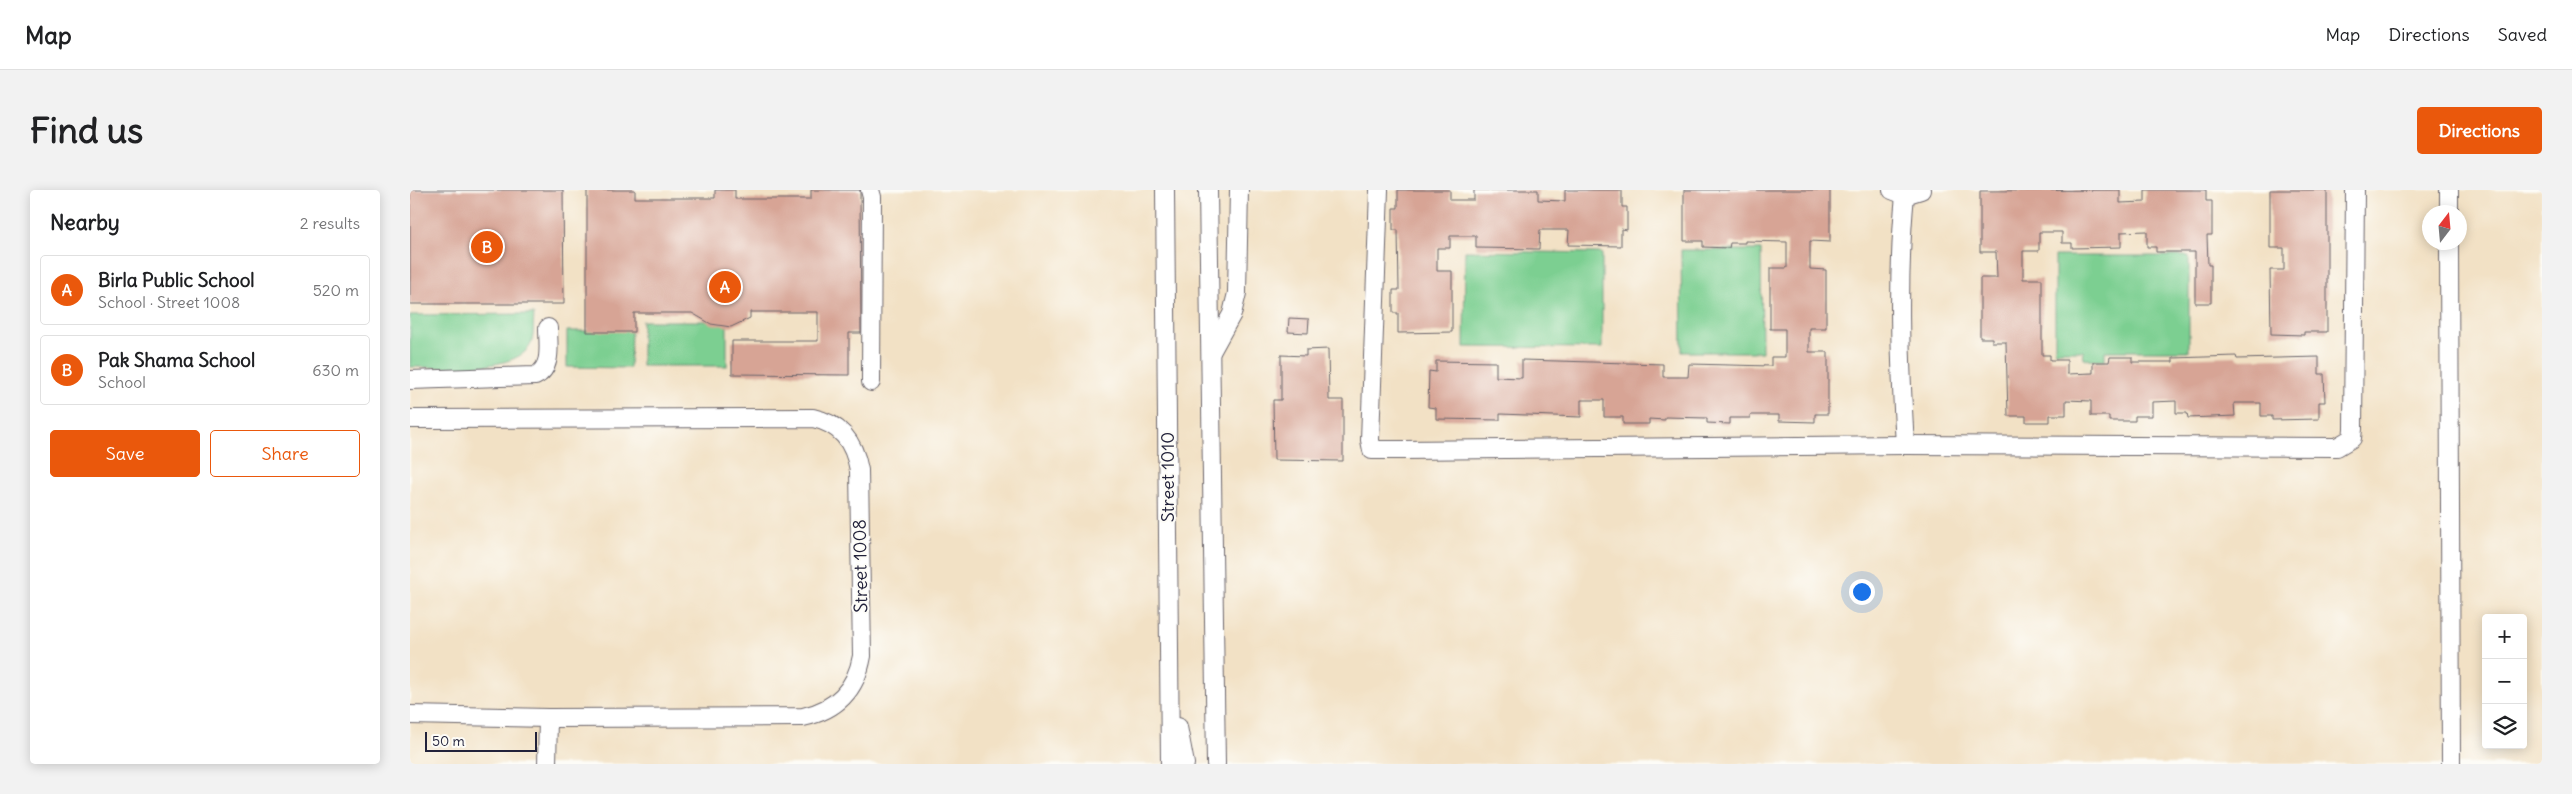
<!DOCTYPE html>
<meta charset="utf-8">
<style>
:root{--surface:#fff;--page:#f2f2f2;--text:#202124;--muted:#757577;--line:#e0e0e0;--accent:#ea580c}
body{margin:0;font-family:Delius,sans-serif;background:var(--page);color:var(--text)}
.controls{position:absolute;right:15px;bottom:15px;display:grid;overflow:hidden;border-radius:5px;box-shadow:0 2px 12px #0003}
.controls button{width:45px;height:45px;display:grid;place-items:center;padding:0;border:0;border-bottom:1px solid var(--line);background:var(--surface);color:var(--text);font:25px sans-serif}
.compass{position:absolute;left:2012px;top:15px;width:45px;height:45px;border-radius:50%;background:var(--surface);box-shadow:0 2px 12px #0003;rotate:16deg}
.scale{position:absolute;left:15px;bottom:12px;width:112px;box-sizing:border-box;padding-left:5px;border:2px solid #22223b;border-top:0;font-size:14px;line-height:18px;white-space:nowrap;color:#22223b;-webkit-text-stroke:4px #fdfcf7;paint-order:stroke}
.you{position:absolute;left:1451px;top:401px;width:18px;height:18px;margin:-12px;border:4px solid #fff;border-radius:50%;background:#1a73e8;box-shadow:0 0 0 8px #1a73e833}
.badge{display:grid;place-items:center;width:32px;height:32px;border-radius:50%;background:var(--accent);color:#fff;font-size:16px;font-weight:700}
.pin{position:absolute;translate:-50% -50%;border:2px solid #fff;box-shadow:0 1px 5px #0006}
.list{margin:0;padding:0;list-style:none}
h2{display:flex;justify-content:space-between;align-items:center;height:65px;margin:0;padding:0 20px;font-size:21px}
h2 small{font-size:16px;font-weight:400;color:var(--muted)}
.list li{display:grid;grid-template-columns:32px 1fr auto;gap:15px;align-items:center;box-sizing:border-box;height:70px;margin:0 10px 10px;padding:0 10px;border:1px solid var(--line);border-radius:5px}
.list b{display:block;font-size:19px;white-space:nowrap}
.list p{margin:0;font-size:16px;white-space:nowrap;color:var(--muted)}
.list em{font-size:16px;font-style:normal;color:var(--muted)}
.actions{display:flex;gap:10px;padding:15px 20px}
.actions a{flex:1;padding:11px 0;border:1px solid var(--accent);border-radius:5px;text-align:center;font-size:18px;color:var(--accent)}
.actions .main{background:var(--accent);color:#fff}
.icon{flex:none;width:28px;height:28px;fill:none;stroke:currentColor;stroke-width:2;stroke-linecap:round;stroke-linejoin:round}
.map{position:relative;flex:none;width:2132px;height:574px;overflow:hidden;border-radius:5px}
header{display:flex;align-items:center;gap:30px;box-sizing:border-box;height:70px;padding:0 25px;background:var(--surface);border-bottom:1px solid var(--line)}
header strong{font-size:24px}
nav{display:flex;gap:28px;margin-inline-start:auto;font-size:18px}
.intro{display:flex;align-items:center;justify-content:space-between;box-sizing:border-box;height:120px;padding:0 30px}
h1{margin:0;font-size:35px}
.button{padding:12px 22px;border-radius:5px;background:var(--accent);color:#fff;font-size:18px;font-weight:700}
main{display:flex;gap:30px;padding:0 30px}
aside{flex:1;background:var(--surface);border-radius:5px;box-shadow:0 2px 12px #0003}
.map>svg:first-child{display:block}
.green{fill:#7ccf91;stroke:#4f7866}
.building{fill:#d7a495}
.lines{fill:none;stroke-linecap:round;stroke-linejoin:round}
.minor-casing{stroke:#6b656b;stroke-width:20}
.minor{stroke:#fff;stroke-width:18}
.labels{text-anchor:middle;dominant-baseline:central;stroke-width:4;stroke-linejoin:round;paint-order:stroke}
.street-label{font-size:18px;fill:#22223b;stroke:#fdfcf7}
</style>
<header>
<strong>Map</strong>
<nav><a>Map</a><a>Directions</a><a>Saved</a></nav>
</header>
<div class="intro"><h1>Find us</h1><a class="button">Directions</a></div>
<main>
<aside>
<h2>Nearby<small>2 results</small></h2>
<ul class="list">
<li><span class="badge">A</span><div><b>Birla Public School</b><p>School · Street 1008</p></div><em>520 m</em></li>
<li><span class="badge">B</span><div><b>Pak Shama School</b><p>School</p></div><em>630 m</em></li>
</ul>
<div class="actions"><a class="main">Save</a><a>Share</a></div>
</aside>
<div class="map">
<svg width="2132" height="574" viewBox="0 0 2132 574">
<rect width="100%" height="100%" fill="#fdfcf7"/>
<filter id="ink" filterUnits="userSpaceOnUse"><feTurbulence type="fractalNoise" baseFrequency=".02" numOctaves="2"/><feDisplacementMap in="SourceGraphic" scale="10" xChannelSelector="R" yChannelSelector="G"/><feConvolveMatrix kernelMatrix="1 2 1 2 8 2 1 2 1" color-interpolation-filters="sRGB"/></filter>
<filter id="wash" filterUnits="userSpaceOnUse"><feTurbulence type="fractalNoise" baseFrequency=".0096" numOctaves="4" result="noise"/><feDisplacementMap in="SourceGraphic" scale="20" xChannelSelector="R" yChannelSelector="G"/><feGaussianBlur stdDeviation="1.12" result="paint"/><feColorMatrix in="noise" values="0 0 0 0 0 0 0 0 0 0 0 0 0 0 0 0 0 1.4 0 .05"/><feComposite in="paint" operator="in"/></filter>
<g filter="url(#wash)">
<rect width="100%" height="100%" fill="#f2e1c5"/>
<!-- green -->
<g class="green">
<polygon points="1271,60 1351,60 1352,162 1272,162"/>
<polygon points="1055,61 1192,63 1192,158 1054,157"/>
<polygon points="1645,66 1779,66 1779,161 1695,161 1695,170 1674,169 1673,161 1645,161"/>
<path d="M124 124C123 133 124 143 122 151 113 184 27 177 0 177V125Z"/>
<rect x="232" y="131" width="85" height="45"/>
<polygon points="157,141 221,141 220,178 157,177"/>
</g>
<g id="blocks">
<!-- building -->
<g class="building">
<polygon points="0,0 153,0 154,114 0,114"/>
<polygon points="177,0 225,0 225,8 305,8 305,0 325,0 325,9 401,9 401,0 450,0 451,143 439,143 439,185 322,184 322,151 408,151 408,122 340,122 340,128 321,137 301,134 282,123 224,123 224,142 177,142"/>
<polygon points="988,0 1040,0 1040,10 1064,10 1064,0 1128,0 1128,10 1155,11 1155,0 1212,0 1212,17 1217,17 1217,40 1211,39 1211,56 1158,55 1159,40 1130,40 1129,59 1066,58 1066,46 1040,46 1040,58 1027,58 1027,81 1042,81 1042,142 988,143 988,123 983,123 983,100 989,100 988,40 983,40 983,18 988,18"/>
<polygon points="1274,0 1420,0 1420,52 1400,51 1400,79 1416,80 1416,138 1399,138 1399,162 1418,162 1418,224 1405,224 1405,232 1369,231 1369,225 1340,225 1340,228 1320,228 1320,234 1297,233 1297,228 1255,227 1255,230 1239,229 1239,234 1213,234 1213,227 1194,227 1194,210 1171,210 1171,227 1090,224 1090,230 1026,229 1026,218 1018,217 1019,181 1026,182 1026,171 1086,172 1086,187 1112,188 1112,170 1253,174 1253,187 1278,187 1279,174 1361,176 1361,167 1375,167 1375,139 1360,139 1360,78 1377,78 1377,52 1335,51 1335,53 1320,53 1319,58 1293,57 1293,51 1274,51"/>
<polygon points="1710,0 1710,13 1735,12 1735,0 1796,0 1796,11 1802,11 1802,45 1797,45 1798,75 1801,75 1801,113 1785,113 1785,62 1746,62 1746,57 1737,57 1737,41 1711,42 1711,57 1662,58 1662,53 1652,53 1652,42 1629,42 1629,61 1613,61 1613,89 1632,89 1632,165 1640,165 1640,170 1657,170 1657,184 1683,183 1683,172 1699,172 1700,167 1722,167 1722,172 1763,172 1763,168 1826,166 1827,169 1909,167 1909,184 1914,184 1915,212 1909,212 1909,229 1862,230 1862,226 1851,226 1851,213 1824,213 1825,226 1778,228 1777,223 1766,223 1766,211 1742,212 1742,226 1725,226 1725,231 1699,231 1699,226 1681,226 1681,211 1656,210 1656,225 1640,225 1640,232 1616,232 1616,226 1598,226 1596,152 1582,152 1582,148 1570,148 1570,88 1587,88 1586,62 1570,62 1570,1"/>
<polygon points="1860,0 1917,0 1917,142 1894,142 1894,145 1861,144 1860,80 1874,80 1874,58 1860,58"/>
<polygon points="879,128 899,129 898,143 878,142"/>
<polygon points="918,159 919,210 933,210 933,271 864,270 863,210 871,210 871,165 896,166 896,160"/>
</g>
</g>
</g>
<g filter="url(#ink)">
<use href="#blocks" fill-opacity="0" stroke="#6b656b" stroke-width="1"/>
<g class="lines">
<!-- minor casing -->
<g class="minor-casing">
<g id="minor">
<polyline points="460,0 462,7 461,192"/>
<polyline points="755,0 760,574"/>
<polyline points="798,0 806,574"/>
<polyline points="969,0 960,250 962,260 991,260 1495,255 1927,257 1942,248 1943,239 1945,0"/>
<polyline points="1482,0 1495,5 1511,0"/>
<polyline points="2039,0 2039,22"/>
<polyline points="2039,52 2041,574"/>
<polyline points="801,162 822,124 827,103 829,0"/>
<path d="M0 190 125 186C143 178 138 154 138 138"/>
<path d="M0 229 403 228C431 234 444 252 449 280L452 466C446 500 426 520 393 527L138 528 0 525"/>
<path d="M1495 255C1490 172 1487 87 1495 5"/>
<polyline points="768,537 775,574"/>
<polyline points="137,574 138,528"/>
</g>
</g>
<!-- minor -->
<use href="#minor" class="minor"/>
</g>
</g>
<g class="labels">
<!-- street labels -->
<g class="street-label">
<text transform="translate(757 287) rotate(-90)">Street 1010</text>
<text transform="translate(450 376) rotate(-91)">Street 1008</text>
</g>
</g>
</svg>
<div class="controls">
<button>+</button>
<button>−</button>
<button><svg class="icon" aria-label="layers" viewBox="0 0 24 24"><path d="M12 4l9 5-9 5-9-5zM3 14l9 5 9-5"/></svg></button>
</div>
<svg class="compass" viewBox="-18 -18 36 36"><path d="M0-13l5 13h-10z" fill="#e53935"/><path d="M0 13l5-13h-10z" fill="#757577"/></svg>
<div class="scale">50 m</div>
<div class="you"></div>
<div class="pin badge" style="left:315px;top:97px">A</div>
<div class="pin badge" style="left:77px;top:57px">B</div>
</div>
</main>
